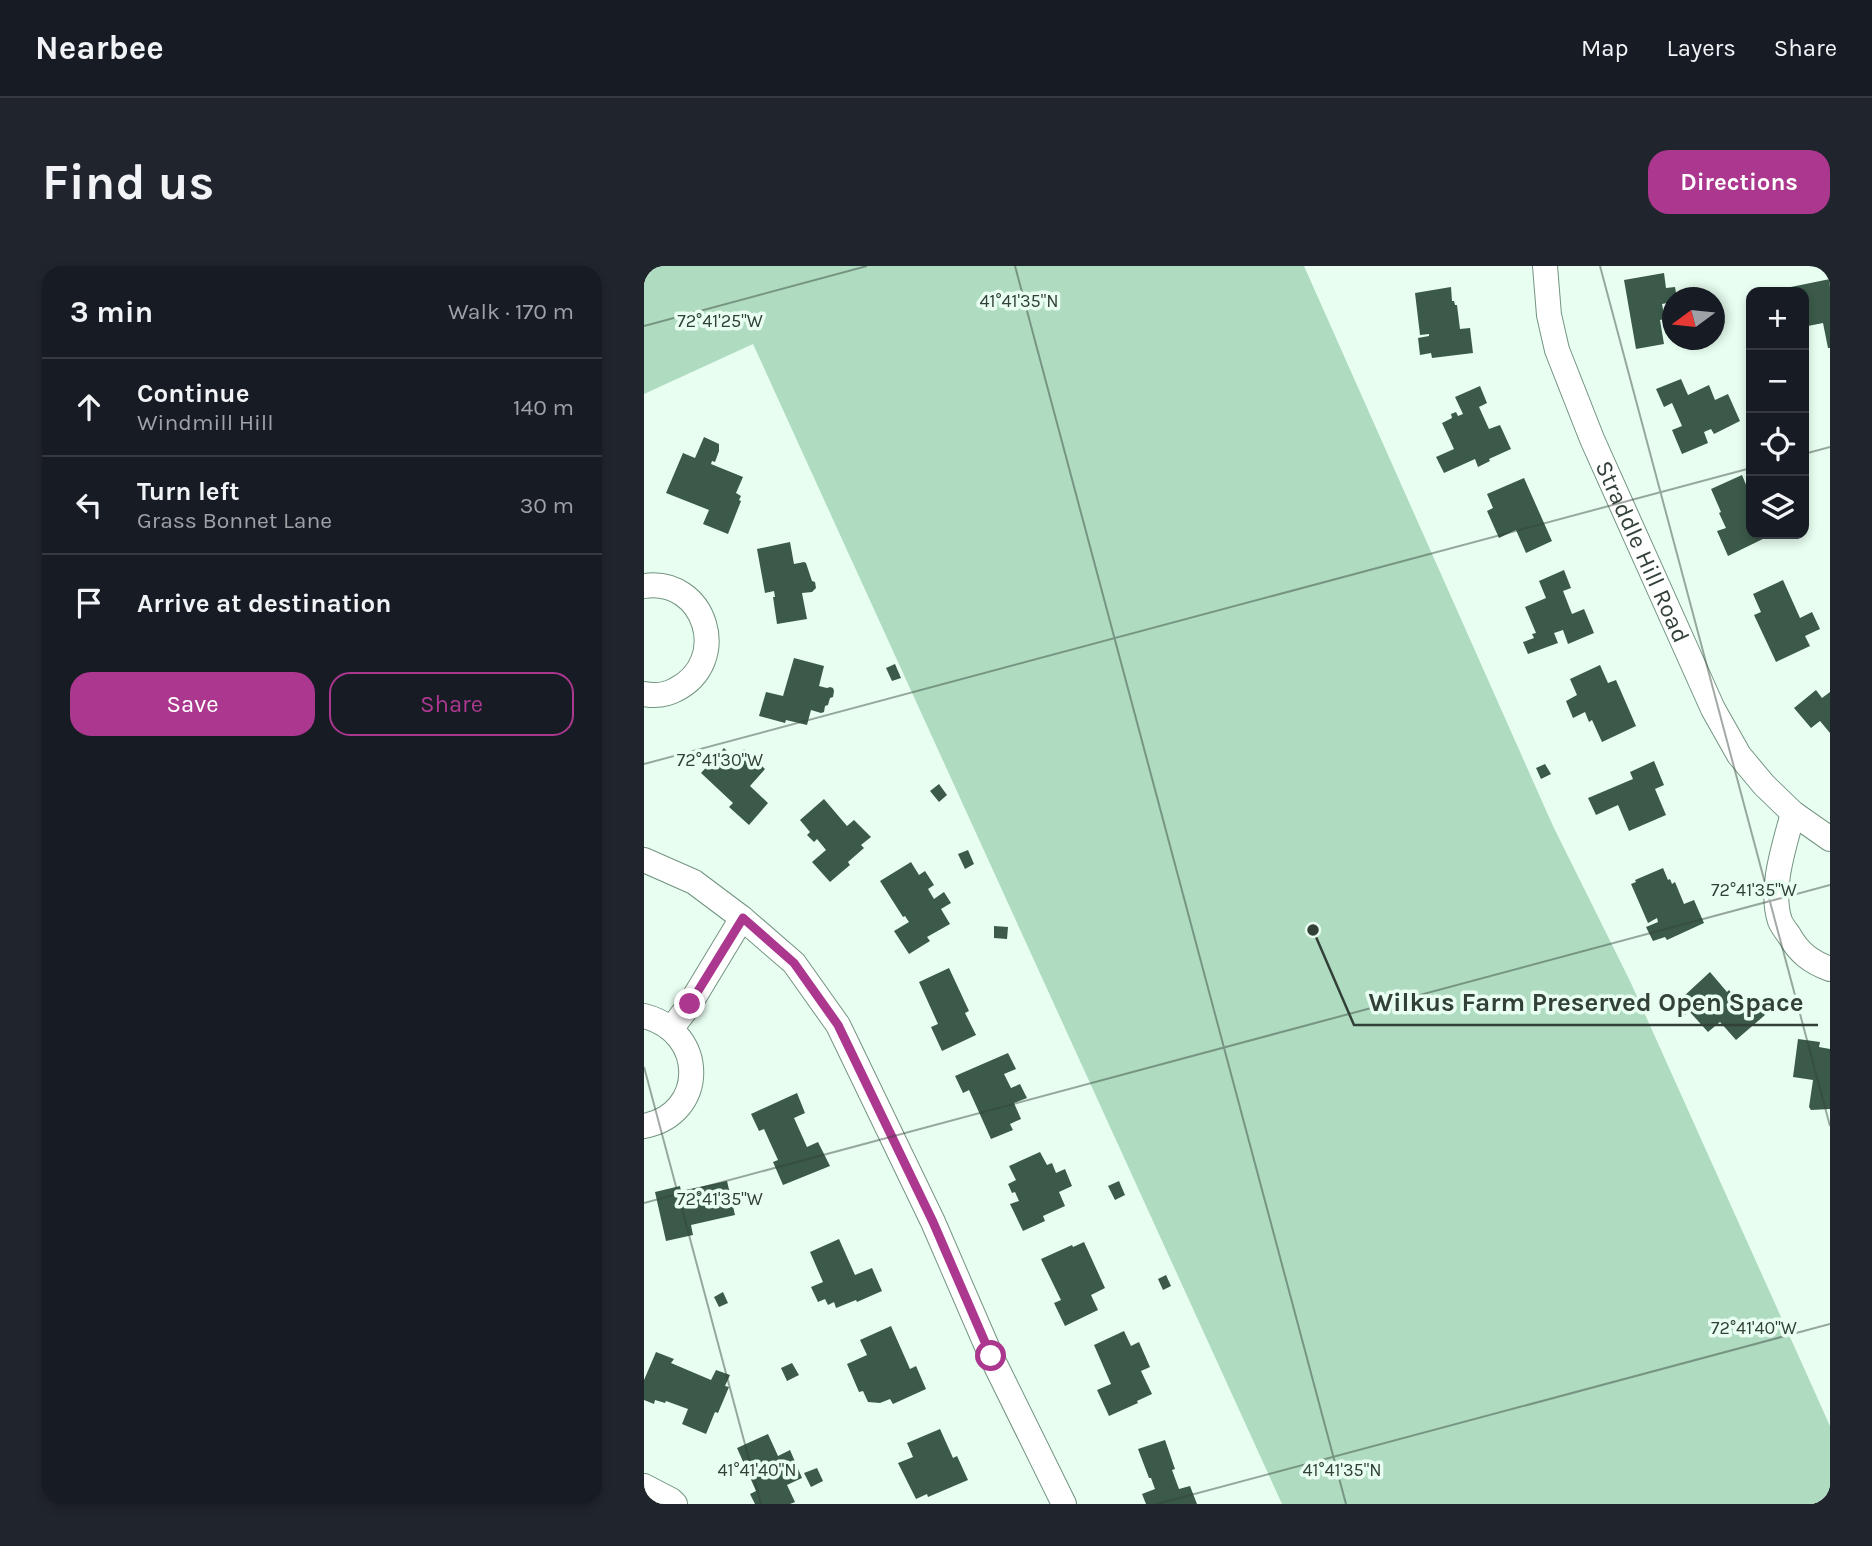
<!DOCTYPE html>
<meta charset="utf-8">
<style>
:root{--surface:#171b24;--page:#20242c;--text:#f1f3f6;--muted:#9ea1a6;--line:#363941;--accent:#ac378f}
body{margin:0;font-family:Karla,sans-serif;background:var(--page);color:var(--text)}
.controls{position:absolute;right:21px;top:21px;display:grid;overflow:hidden;border-radius:14px;box-shadow:0 4px 10px #0003}
.controls button{width:63px;height:63px;display:grid;place-items:center;padding:0;border:0;border-bottom:2px solid var(--line);background:var(--surface);color:var(--text);font:35px sans-serif}
.compass{position:absolute;left:1018px;top:21px;width:63px;height:63px;border-radius:50%;background:var(--surface);box-shadow:0 4px 10px #0003;rotate:255deg}
.stop{position:absolute;width:21px;height:21px;margin:-16px;border:5px solid #ac378f;border-radius:50%;background:#fff}
.stop.end{background:#ac378f;border-color:#fff;box-shadow:0 2px 7px #0008}
.list{margin:0;padding:0;list-style:none}
h2{display:flex;justify-content:space-between;align-items:center;height:91px;margin:0;padding:0 28px;font-size:30px}
h2 small{font-size:23px;font-weight:400;color:var(--muted)}
.list li{display:grid;grid-template-columns:46px 1fr auto;gap:21px;align-items:center;box-sizing:border-box;height:98px;padding:0 28px;border-top:2px solid var(--line)}
.list b{display:block;font-size:26px;white-space:nowrap}
.list p{margin:0;font-size:23px;white-space:nowrap;color:var(--muted)}
.list em{font-size:23px;font-style:normal;color:var(--muted)}
.actions{display:flex;gap:14px;padding:21px 28px}
.actions a{flex:1;padding:16px 0;border:2px solid var(--accent);border-radius:21px;text-align:center;font-size:24px;color:var(--accent)}
.actions .main{background:var(--accent);color:#fff}
.icon{flex:none;width:38px;height:38px;fill:none;stroke:currentColor;stroke-width:2;stroke-linecap:round;stroke-linejoin:round}
.map{position:relative;flex:none;width:1186px;height:1238px;overflow:hidden;border-radius:21px}
header{display:flex;align-items:center;gap:42px;box-sizing:border-box;height:98px;padding:0 35px;background:var(--surface);border-bottom:2px solid var(--line)}
header strong{font-size:33px}
nav{display:flex;gap:38px;margin-inline-start:auto;font-size:24px}
.intro{display:flex;align-items:center;justify-content:space-between;box-sizing:border-box;height:168px;padding:0 42px}
h1{margin:0;font-size:49px}
.button{padding:18px 32px;border-radius:21px;background:var(--accent);color:#fff;font-size:24px;font-weight:700}
main{display:flex;gap:42px;padding:0 42px}
aside{flex:1;background:var(--surface);border-radius:21px;box-shadow:0 4px 10px #0003}
.map>svg:first-child{display:block}
.green{fill:#afdbc1}
.building{fill:#3b5a49}
.lines{fill:none;stroke-linecap:round;stroke-linejoin:round}
.street-casing{stroke:#739481;stroke-width:26}
.street{stroke:#fff;stroke-width:24}
.route{stroke:#ac378f;stroke-width:9}
.ticks{fill:none;stroke:#324037;stroke-width:2;stroke-opacity:0.45}
.labels{text-anchor:middle;dominant-baseline:central;stroke-width:7;stroke-linejoin:round;paint-order:stroke}
.street-label{font-size:24px;fill:#324037;stroke:#e8fef1}
.ticks-label{font-size:18px;text-anchor:middle;fill:#324037;stroke:#e8fef1;stroke-width:7;stroke-linejoin:round;paint-order:stroke}
.leader{fill:none;stroke:#324037;stroke-width:2.5}
.callout-dot{fill:#324037;stroke:#e8fef1;stroke-width:2.5}
.callout-label{font-size:26px;text-anchor:middle;font-weight:bold;fill:#324037;stroke:#e8fef1;stroke-width:7;stroke-linejoin:round;paint-order:stroke}
</style>
<header>
<strong>Nearbee</strong>
<nav><a>Map</a><a>Layers</a><a>Share</a></nav>
</header>
<div class="intro"><h1>Find us</h1><a class="button">Directions</a></div>
<main>
<aside>
<h2>3 min<small>Walk · 170 m</small></h2>
<ul class="list">
<li><svg class="icon" aria-label="ahead" viewBox="0 0 24 24"><path d="M12 20V5M6 11l6-6 6 6"/></svg><div><b>Continue</b><p>Windmill Hill</p></div><em>140 m</em></li>
<li><svg class="icon" aria-label="left" viewBox="0 0 24 24"><path d="M17 20v-9H6M10 6l-5 5 5 5"/></svg><div><b>Turn left</b><p>Grass Bonnet Lane</p></div><em>30 m</em></li>
<li><svg class="icon" aria-label="arrive" viewBox="0 0 24 24"><path d="M6 21V4h12l-3 4 3 4H6"/></svg><div><b>Arrive at destination</b></div></li>
</ul>
<div class="actions"><a class="main">Save</a><a>Share</a></div>
</aside>
<div class="map">
<svg width="1186" height="1238" viewBox="0 0 1186 1238">
<rect width="100%" height="100%" fill="#e8fef1"/>
<!-- green -->
<polygon class="green" points="0,0 660,0 909,560 986,715 1186,1160 1186,1238 638,1238 109,78 0,128"/>
<!-- building -->
<g class="building">
<polygon points="1020,7 1022,22 1031,21 1033,32 1028,32 1028,36 1018,38 1021,53 1016,54 1020,78 992,83 980,14"/>
<polygon points="1186,13 1186,82 1184,82 1179,57 1164,60 1162,49 1160,50 1160,26 1143,26 1142,22"/>
<polygon points="807,21 808,35 810,35 811,39 813,39 816,63 826,62 829,87 788,92 787,87 776,89 774,72 785,70 785,68 776,69 771,27"/>
<polygon points="1037,113 1044,129 1065,119 1071,134 1084,128 1096,155 1070,168 1067,163 1060,166 1064,177 1038,188 1028,164 1038,160 1028,137 1020,141 1012,123"/>
<polygon points="836,120 843,137 835,141 845,163 856,159 867,183 845,193 846,195 834,201 831,193 800,207 792,191 810,183 798,157 808,152 807,148 812,146 814,150 819,148 811,131"/>
<polygon points="60,171 75,178 75,185 71,196 68,195 67,198 99,211 92,227 97,230 95,234 97,235 84,268 59,258 65,244 22,227 39,187 51,192"/>
<polygon points="1098,209 1103,221 1107,220 1107,268 1124,268 1125,270 1084,290 1073,265 1082,262 1075,247 1077,246 1067,223"/>
<polygon points="880,212 908,275 882,287 872,264 855,272 843,245 849,242 843,228"/>
<polygon points="146,276 150,298 160,296 162,297 168,315 171,316 172,322 168,326 158,327 163,353 133,358 129,331 131,331 130,325 121,327 113,283"/>
<polygon points="920,304 927,322 919,325 928,348 940,343 950,367 924,378 919,364 910,367 914,377 884,388 879,376 890,372 888,368 892,367 881,341 902,332 895,315"/>
<polygon points="1139,314 1156,352 1168,346 1176,363 1161,370 1166,380 1132,396 1110,349 1117,346 1109,328"/>
<polygon points="150,392 180,400 175,420 183,422 186,421 189,422 190,425 189,431 186,432 184,439 181,440 180,446 177,447 167,444 163,459 142,454 141,457 115,450 122,426 139,430"/>
<polygon points="251,398 257,412 248,415 242,402"/>
<polygon points="956,399 964,417 972,414 992,460 958,476 948,454 945,456 941,446 929,452 922,435 933,429 926,413"/>
<polygon points="1172,424 1178,432 1186,426 1186,467 1176,455 1167,462 1150,442"/>
<polygon points="80,482 91,493 100,483 121,503 106,520 124,537 105,559 85,541 89,537 57,507"/>
<polygon points="1010,495 1020,519 1011,523 1022,549 985,565 974,539 952,549 944,532 989,513 986,506"/>
<polygon points="901,498 907,508 897,513 892,502"/>
<polygon points="295,518 303,529 295,536 286,525"/>
<polygon points="180,533 203,560 210,554 227,571 217,579 220,582 204,596 206,599 186,616 168,596 182,584 173,573 170,576 163,569 166,566 156,554"/>
<polygon points="324,584 330,598 321,603 314,588"/>
<polygon points="267,596 275,609 281,605 290,619 284,623 290,633 300,626 307,637 297,643 306,658 283,671 286,675 265,688 250,665 265,656 261,650 259,651 236,615"/>
<polygon points="1019,602 1024,614 1026,613 1028,618 1031,616 1040,638 1050,634 1060,657 1023,674 1021,671 1009,675 1002,661 1014,656 1013,652 1004,657 987,618 992,616 991,614"/>
<polygon points="350,660 364,661 363,673 350,672"/>
<polygon points="305,702 325,745 321,747 332,769 298,785 287,761 294,758 275,716"/>
<polygon points="1066,706 1083,726 1085,724 1095,736 1100,731 1103,734 1106,731 1121,749 1092,774 1076,756 1064,766 1045,745 1038,752 1030,742 1042,732 1040,730"/>
<polygon points="1154,773 1176,776 1175,781 1186,783 1186,843 1167,844 1165,841 1169,814 1149,811"/>
<polygon points="364,787 372,803 360,808 367,822 376,818 383,832 370,837 377,853 366,858 369,864 347,873 325,824 319,827 311,810"/>
<polygon points="153,827 161,847 150,852 163,881 174,876 186,900 139,919 129,896 134,894 120,863 115,865 107,848"/>
<polygon points="396,886 403,899 408,897 412,907 421,903 428,920 415,926 421,940 399,950 401,955 379,965 366,938 375,935 371,926 368,927 364,918 372,914 365,900"/>
<polygon points="83,915 91,949 47,959 49,969 22,975 11,926 36,920 37,925"/>
<polygon points="475,915 481,929 471,934 464,920"/>
<polygon points="195,973 211,1009 228,1002 238,1025 213,1036 212,1034 192,1042 190,1036 184,1039 181,1033 174,1036 167,1021 179,1016 166,986"/>
<polygon points="440,976 461,1022 447,1029 454,1044 421,1060 410,1037 417,1034 397,993 428,979 429,981"/>
<polygon points="522,1009 527,1020 519,1024 514,1013"/>
<polygon points="79,1026 84,1037 75,1041 70,1031"/>
<polygon points="247,1060 266,1103 272,1100 282,1123 249,1138 246,1133 236,1137 224,1136 219,1125 215,1126 203,1098 223,1089 216,1074"/>
<polygon points="480,1065 487,1080 495,1076 506,1101 497,1105 508,1128 493,1135 494,1137 465,1150 453,1124 467,1118 450,1079"/>
<polygon points="12,1086 30,1093 27,1097 67,1114 72,1104 86,1109 81,1120 85,1121 74,1147 71,1146 62,1168 38,1158 44,1143 22,1135 21,1137 11,1134 10,1138 0,1134 0,1114"/>
<polygon points="148,1097 155,1109 143,1115 137,1102"/>
<polygon points="296,1163 309,1192 313,1190 324,1214 284,1231 283,1228 272,1233 254,1197 269,1191 263,1177"/>
<polygon points="124,1168 134,1190 146,1184 158,1212 143,1219 151,1236 146,1238 111,1238 106,1228 112,1225 105,1209 102,1211 98,1202 101,1200 93,1182"/>
<polygon points="521,1174 531,1203 528,1204 535,1223 546,1220 553,1238 502,1238 498,1228 511,1223 507,1212 505,1212 494,1183"/>
<polygon points="173,1202 179,1215 167,1221 160,1207"/>
</g>
<g class="lines">
<!-- street casing -->
<g class="street-casing">
<g id="street">
<path id="s1" d="M901 0 905 49 913 84 948 173 1069 443 1095 489 1120 519 1149 547 1186 573"/>
<path d="M0 320C62 311 88 396 31 424 22 429 11 430 0 428"/>
<path d="M1149 547C1141 578 1125 623 1136 655 1138 660 1142 665 1145 669 1155 687 1167 696 1186 703"/>
<polyline points="0,594 50,616 98,652 150,697 194,759 289,956 347,1090 420,1238"/>
<path d="M0 750C63 766 63 848 0 860"/>
<polyline points="28,762 46,738 98,652"/>
<polyline points="0,1220 27,1234 31,1238"/>
</g>
</g>
<!-- street -->
<use href="#street" class="street"/>
</g>
<g class="lines">
<!-- route -->
<polyline class="route" points="46,738 99,652 150,697 194,759 289,956 347,1090"/>
</g>
<!-- ticks -->
<path class="ticks" d="M371 0 702 1238M956 0 1186 860M0 60 223 0M1160 188 1186 181M0 498 1107 202M0 801 117 1238M0 937 1186 619M513 1238 1186 1058"/>
<g class="labels">
<!-- street labels -->
<g class="street-label">
<text stroke="none"><textPath href="#s1" startOffset="304">Straddle Hill Road</textPath></text>
</g>
</g>
<g class="ticks-label">
<text x="375" y="41">41°41'35"N</text>
<text x="76" y="61">72°41'25"W</text>
<text x="76" y="500">72°41'30"W</text>
<text x="1110" y="630">72°41'35"W</text>
<text x="76" y="939">72°41'35"W</text>
<text x="1110" y="1068">72°41'40"W</text>
<text x="113" y="1210">41°41'40"N</text>
<text x="698" y="1210">41°41'35"N</text>
</g>
<!-- callouts -->
<path class="leader" d="M669 664L710 759H1174"/>
<circle class="callout-dot" cx="669" cy="664" r="7"/>
<g class="callout-label">
<text x="942" y="745">Wilkus Farm Preserved Open Space</text>
</g>
</svg>
<div class="controls">
<button>+</button>
<button>−</button>
<button><svg class="icon" aria-label="locate" viewBox="0 0 24 24"><circle cx="12" cy="12" r="6"/><path d="M12 2v4M12 18v4M2 12h4M18 12h4"/></svg></button>
<button><svg class="icon" aria-label="layers" viewBox="0 0 24 24"><path d="M12 4l9 5-9 5-9-5zM3 14l9 5 9-5"/></svg></button>
</div>
<svg class="compass" viewBox="-18 -18 36 36"><path d="M0-13l5 13h-10z" fill="#e53935"/><path d="M0 13l5-13h-10z" fill="#9ea1a6"/></svg>
<div class="stop" style="left:347px;top:1090px"></div>
<div class="stop end" style="left:46px;top:738px"></div>
</div>
</main>
